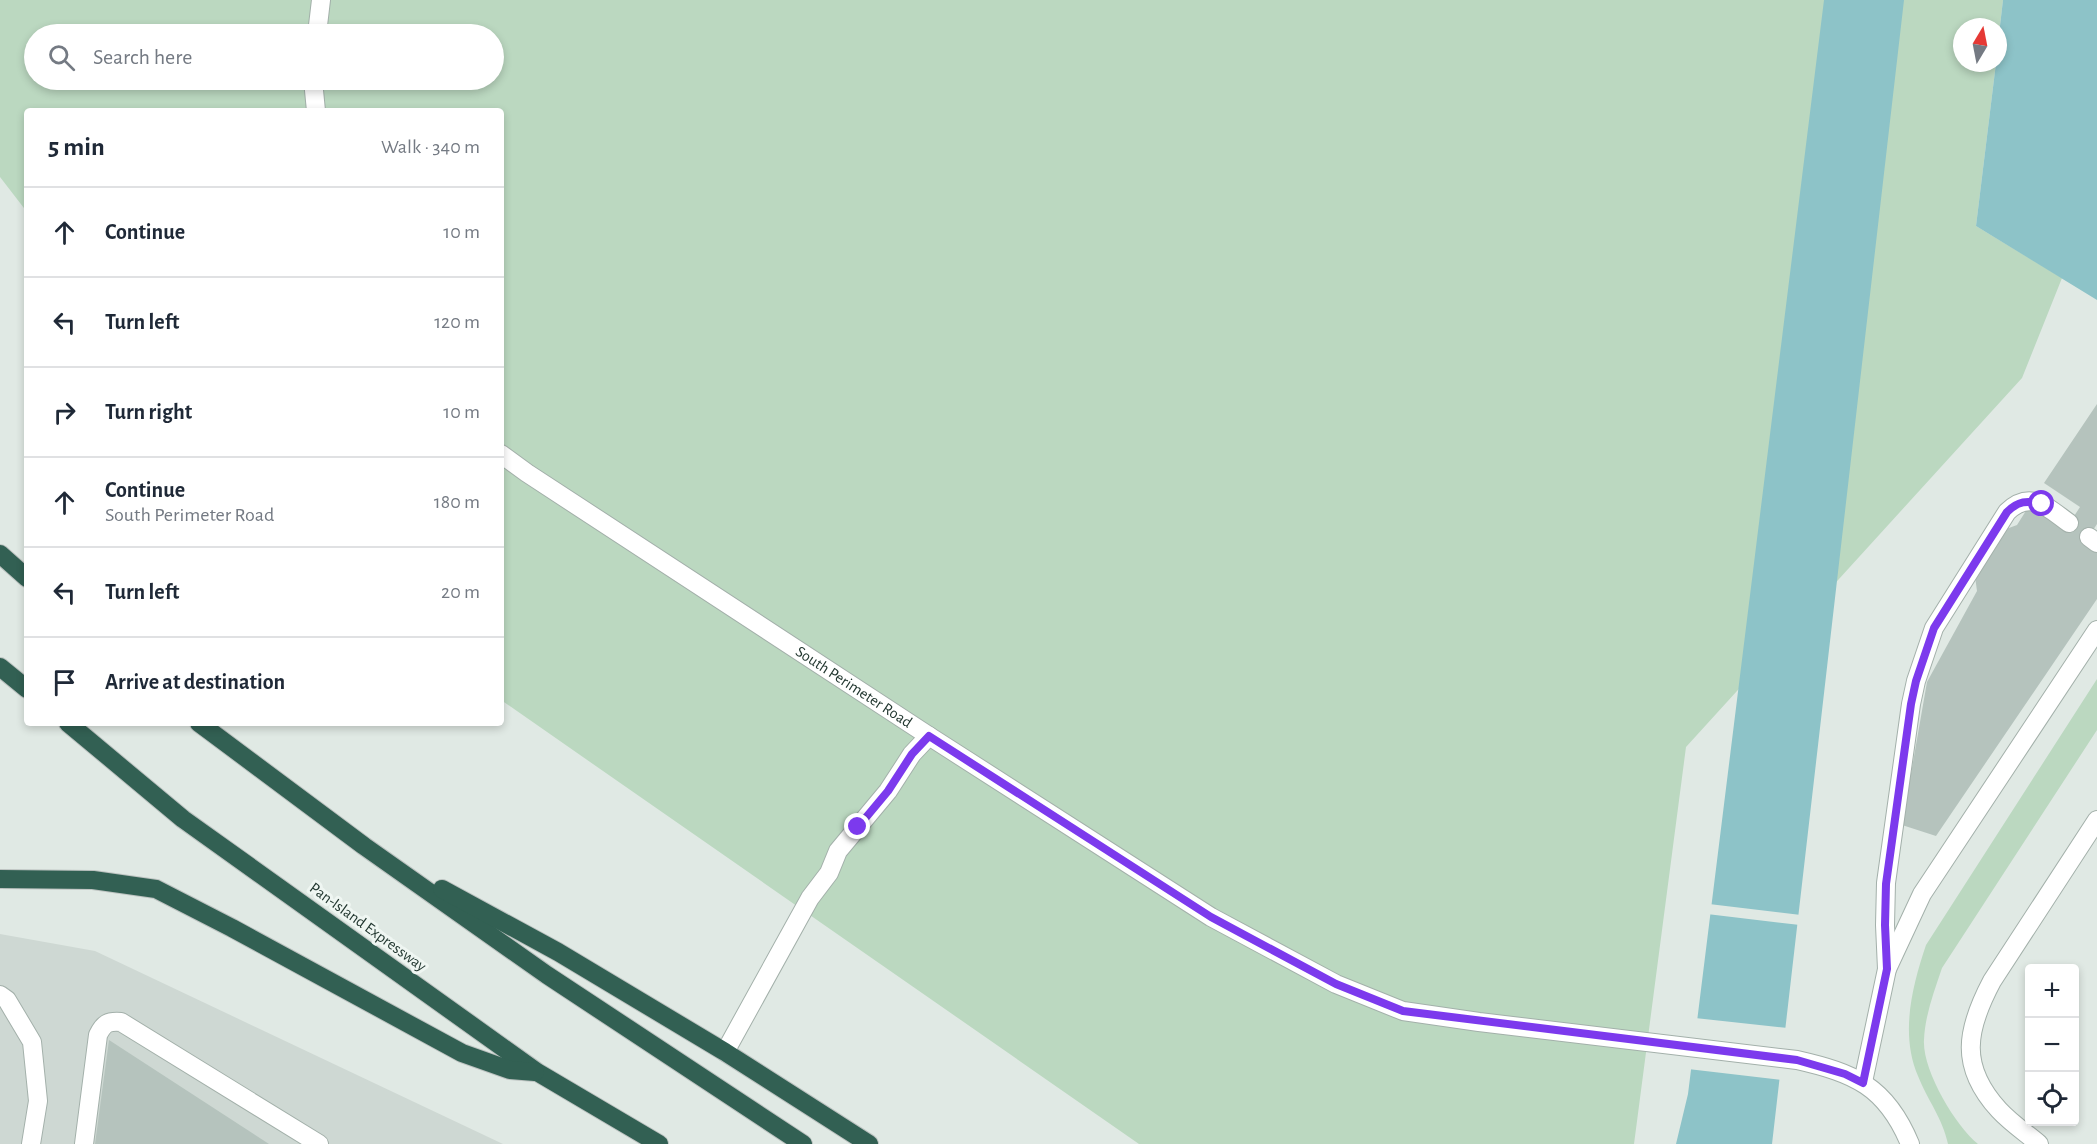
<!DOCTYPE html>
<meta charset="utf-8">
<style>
:root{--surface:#fff;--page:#f6f6f7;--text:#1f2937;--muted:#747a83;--line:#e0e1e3}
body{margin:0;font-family:"Alegreya Sans",sans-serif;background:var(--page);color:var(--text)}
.controls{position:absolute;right:18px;bottom:18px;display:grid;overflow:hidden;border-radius:6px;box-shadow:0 3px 9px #0003}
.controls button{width:54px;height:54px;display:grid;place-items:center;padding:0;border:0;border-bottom:2px solid var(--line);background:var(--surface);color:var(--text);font:30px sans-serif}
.compass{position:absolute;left:1953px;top:18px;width:54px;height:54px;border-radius:50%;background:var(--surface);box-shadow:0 3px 9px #0003;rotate:10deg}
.stop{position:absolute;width:18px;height:18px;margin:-14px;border:4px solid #7c3aed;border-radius:50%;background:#fff}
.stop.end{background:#7c3aed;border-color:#fff;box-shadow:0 2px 6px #0008}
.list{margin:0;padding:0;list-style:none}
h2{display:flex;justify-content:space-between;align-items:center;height:78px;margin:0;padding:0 24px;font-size:26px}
h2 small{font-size:20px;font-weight:400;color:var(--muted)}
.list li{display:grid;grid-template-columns:39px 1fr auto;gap:18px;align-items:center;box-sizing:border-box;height:90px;padding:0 24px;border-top:2px solid var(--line)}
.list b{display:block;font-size:22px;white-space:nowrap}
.list p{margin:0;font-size:20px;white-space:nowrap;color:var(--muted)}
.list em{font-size:20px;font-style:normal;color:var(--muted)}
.icon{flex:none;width:33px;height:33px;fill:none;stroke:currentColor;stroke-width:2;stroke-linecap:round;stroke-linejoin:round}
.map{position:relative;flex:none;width:2097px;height:1144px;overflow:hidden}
.search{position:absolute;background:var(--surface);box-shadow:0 3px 9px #0003;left:24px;top:24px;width:480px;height:66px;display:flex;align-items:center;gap:15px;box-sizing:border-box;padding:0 21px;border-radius:33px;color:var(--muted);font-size:22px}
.panel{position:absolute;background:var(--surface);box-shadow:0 3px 9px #0003;left:24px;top:108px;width:480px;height:618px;border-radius:6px}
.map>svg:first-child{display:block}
.built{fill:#ced8d3}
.green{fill:#bbd8c0;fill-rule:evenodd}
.water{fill:#8dc3c8}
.pier{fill:#e0e9e4}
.building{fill:#b5c3bd}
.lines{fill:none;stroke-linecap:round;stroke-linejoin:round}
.service-casing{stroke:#a3b0aa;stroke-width:20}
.motorway-casing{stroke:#bdc3c1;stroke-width:20}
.service{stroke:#fff;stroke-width:18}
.motorway{stroke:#326053;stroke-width:18}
.route{stroke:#7c3aed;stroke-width:8}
.labels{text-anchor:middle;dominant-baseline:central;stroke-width:6;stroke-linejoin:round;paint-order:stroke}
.street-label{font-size:16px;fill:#223730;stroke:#eff6f2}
</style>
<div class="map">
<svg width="2097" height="1144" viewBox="0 0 2097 1144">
<rect width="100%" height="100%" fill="#e0e9e4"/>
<!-- built -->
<polygon class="built" points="0,934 95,951 503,1144 0,1144"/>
<!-- green -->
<g class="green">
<path d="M0 0H2003L1998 43V27H1962V63H1996L1976 226 2062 278 2022 378 1686 747 1634 1144H1139L501 700V111H27V212L0 177ZM34 34H494V80H34Z"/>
<path d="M2097 679V730L1942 968C1934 992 1925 1015 1924 1040 1922 1069 1955 1126 1978 1144H1948C1942 1117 1928 1101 1918 1076 1900 1034 1912 987 1926 945Z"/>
</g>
<!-- water -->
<g class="water">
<polygon points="1824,0 1904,0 1772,1144 1676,1144 1688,1094"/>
<polygon points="2003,0 2097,0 2097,300 1976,226 1996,63 1998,63 1998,43"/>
</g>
<!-- pier -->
<g class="pier">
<polygon points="1709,904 1801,915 1800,925 1707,914"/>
<polygon points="1695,1018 1788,1028 1782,1080 1688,1069"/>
</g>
<!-- building -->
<g class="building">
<polygon points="2097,404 2097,524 2084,544 2097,553 2097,599 1936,836 1902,825 1927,682 1977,591 1974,569 1998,532 2017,525 2029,506 2065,530 2080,507 2044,483"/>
<polygon points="109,1040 269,1144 95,1144"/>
</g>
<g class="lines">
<!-- service casing -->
<g class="service-casing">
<g id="service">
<polyline points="317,34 321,0"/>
<polyline points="313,80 316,111"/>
<path id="s1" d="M501 454 527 473 929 736 1211 917 1336 984 1403 1011 1479 1022 1797 1060C1854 1073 1886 1086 1910 1144"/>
<polyline points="2089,537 2097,543"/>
<path d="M1887 969 1885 925 1886 883 1911 704 1916 681 1934 628 2007 512C2031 489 2048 508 2069 523"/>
<polyline points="0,995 7,1000 32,1042 38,1101 31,1144"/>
<polyline points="725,1052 810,898 829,873 838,851 888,791 912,754 929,736"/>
<polyline points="1863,1082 1887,969 1922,894 2097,630"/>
<path d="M84 1144 98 1035C104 1023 108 1021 121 1022L319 1144"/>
<path d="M2039 1144C2026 1133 2011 1123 1999 1110 1959 1066 1966 1030 1992 981L2097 820"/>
</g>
</g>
<!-- motorway casing -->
<g class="motorway-casing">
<g id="motorway">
<polyline points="0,554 27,578"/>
<polyline points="0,667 27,689"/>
<polyline points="68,723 183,819 537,1072 659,1144"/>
<polyline points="199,723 364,846 547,975 803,1144"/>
<polyline points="0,879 93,880 156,889 232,928 462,1053 510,1070 535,1072"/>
<polyline points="442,889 558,952 725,1052 869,1144"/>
</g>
</g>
<!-- service -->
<use href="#service" class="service"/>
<!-- motorway -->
<use href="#motorway" class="motorway"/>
</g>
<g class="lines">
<!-- route -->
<path class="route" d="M858 827 888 791 912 754 929 736 1211 917 1336 984 1403 1011 1797 1060 1845 1074 1863 1083 1887 969 1885 925 1886 884 1911 704 1916 681 1934 628 2007 512C2018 501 2027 500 2042 504"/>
</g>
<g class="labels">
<!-- street labels -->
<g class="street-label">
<text stroke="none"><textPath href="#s1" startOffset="423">South Perimeter Road</textPath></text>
<text transform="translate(368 927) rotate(36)">Pan-Island Expressway</text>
</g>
</g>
</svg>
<div class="controls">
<button>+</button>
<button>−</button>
<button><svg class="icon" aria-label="locate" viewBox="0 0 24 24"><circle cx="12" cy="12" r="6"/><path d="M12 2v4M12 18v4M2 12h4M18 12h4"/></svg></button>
</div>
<svg class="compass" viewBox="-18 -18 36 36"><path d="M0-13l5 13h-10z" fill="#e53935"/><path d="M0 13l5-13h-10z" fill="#747a83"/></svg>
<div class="stop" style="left:2042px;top:504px"></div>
<div class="stop end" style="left:858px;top:827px"></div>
<div class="search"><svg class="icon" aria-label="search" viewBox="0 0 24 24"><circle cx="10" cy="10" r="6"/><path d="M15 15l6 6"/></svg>Search here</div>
<section class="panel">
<h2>5 min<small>Walk · 340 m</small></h2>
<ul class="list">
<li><svg class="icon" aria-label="ahead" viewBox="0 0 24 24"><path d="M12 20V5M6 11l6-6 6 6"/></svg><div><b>Continue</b></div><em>10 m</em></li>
<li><svg class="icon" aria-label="left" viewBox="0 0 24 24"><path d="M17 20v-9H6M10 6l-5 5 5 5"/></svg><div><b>Turn left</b></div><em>120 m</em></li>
<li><svg class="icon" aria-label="right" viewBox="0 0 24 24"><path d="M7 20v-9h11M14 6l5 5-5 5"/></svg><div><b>Turn right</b></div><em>10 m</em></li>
<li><svg class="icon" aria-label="ahead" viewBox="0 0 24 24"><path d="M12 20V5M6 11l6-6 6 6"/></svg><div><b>Continue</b><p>South Perimeter Road</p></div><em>180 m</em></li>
<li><svg class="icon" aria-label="left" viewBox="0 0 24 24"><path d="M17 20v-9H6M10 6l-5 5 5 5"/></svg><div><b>Turn left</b></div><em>20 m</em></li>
<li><svg class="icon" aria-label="arrive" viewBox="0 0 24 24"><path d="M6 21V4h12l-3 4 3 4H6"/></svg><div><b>Arrive at destination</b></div></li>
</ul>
</section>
</div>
